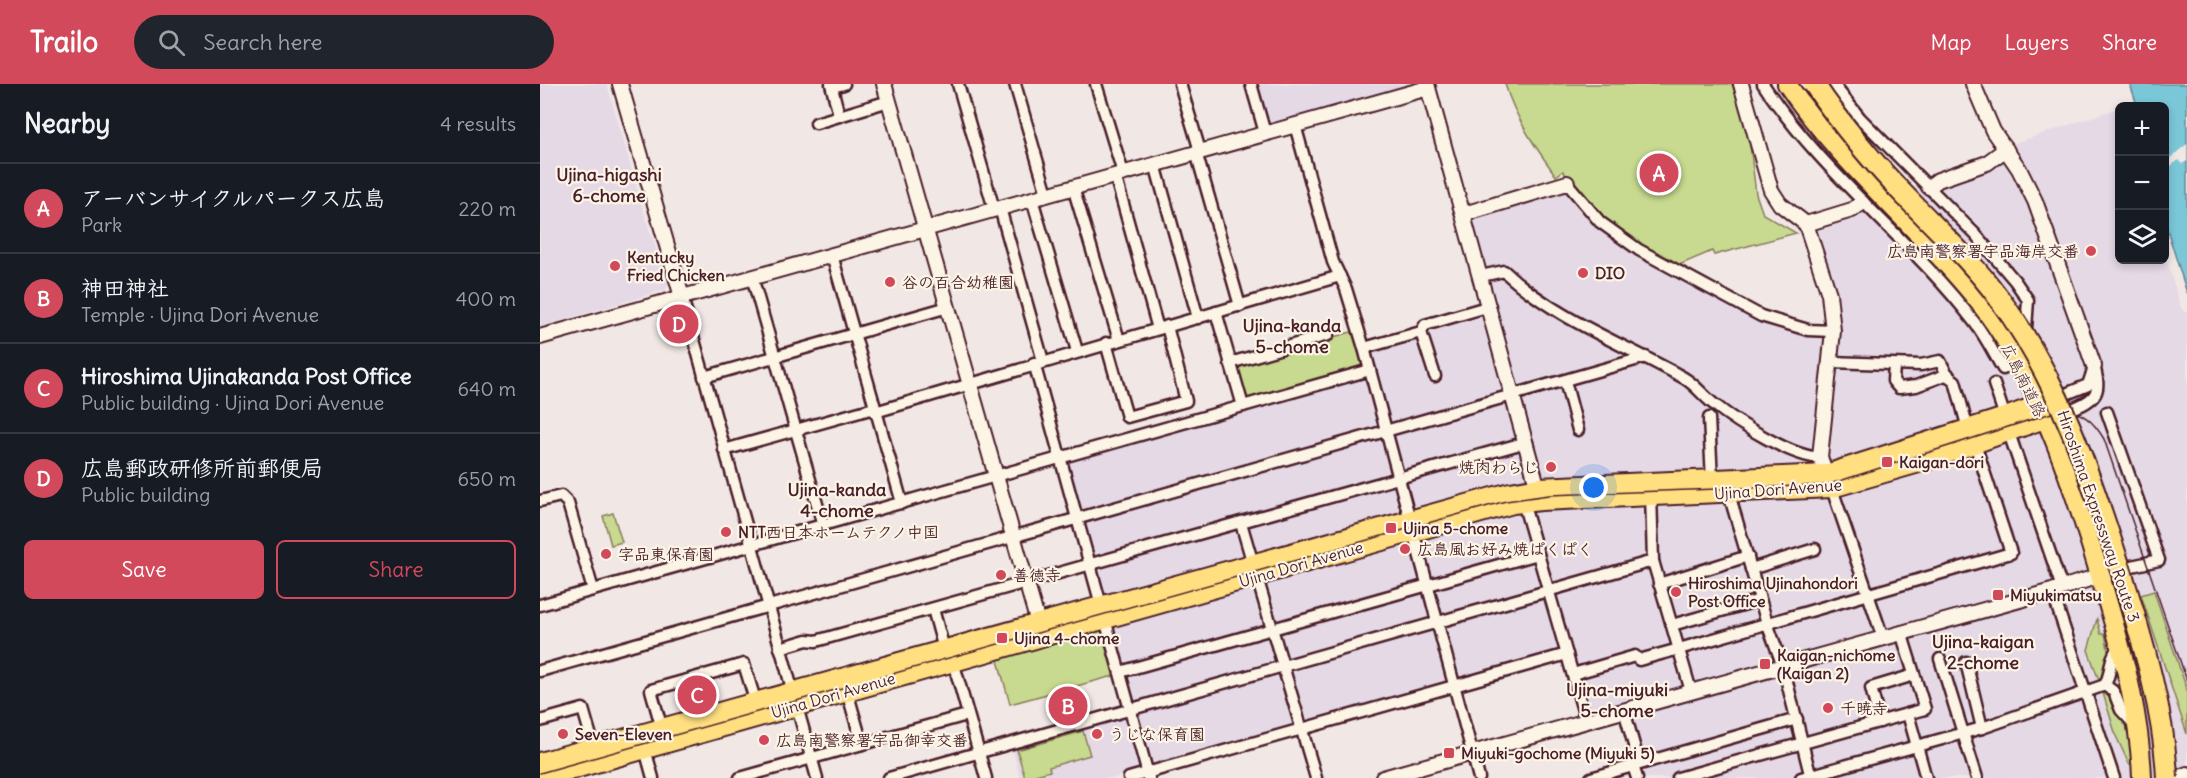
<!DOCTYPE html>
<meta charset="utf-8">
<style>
:root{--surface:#171b24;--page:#20242c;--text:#f1f3f6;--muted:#9ea1a6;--line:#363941;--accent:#d1495b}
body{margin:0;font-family:Delius,"Klee One",sans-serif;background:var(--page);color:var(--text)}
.controls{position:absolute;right:18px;top:18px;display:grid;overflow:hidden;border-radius:9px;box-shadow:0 3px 9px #0003}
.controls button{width:54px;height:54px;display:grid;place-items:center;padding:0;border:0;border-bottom:2px solid var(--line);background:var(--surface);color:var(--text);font:30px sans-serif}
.you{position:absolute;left:1054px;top:404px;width:21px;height:21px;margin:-15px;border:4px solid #fff;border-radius:50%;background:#1a73e8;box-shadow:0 0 0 9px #1a73e833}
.badge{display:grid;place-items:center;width:39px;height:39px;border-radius:50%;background:var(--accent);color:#fff;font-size:20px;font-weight:700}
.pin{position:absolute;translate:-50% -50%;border:3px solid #fff;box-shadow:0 2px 6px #0006}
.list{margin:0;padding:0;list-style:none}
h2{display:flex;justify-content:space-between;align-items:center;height:78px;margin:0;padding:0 24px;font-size:26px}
h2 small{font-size:20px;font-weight:400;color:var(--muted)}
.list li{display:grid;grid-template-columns:39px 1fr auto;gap:18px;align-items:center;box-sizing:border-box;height:90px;padding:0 24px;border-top:2px solid var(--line)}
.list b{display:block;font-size:22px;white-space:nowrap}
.list p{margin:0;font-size:20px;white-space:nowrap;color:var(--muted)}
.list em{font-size:20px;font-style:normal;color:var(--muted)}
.actions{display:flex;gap:12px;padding:18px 24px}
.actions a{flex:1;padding:14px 0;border:2px solid var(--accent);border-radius:9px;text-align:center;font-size:21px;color:var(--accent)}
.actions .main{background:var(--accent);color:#fff}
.icon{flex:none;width:33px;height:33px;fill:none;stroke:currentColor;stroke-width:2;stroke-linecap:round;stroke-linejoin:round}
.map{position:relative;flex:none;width:1647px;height:694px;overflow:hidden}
header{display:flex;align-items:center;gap:36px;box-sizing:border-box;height:84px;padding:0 30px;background:var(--accent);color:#fff}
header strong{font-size:28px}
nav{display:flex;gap:33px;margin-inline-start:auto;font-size:21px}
.search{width:420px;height:54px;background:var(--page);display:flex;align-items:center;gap:15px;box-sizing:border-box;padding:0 21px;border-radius:33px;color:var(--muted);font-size:22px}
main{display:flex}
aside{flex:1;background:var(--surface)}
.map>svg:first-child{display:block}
.built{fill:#e4d9e5}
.green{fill:#c8da8f;stroke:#897c5d;stroke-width:1.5}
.water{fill:#7ac7d8;stroke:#678493;stroke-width:1.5}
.pier{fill:#f1e8e5}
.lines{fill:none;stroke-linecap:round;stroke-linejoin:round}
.minor-casing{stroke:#4a1f2b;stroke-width:15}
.tertiary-casing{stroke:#4a1f2b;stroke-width:18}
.trunk-casing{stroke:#4a1f2b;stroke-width:22}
.minor{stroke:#fcf5e5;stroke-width:10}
.tertiary{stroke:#fcf5e5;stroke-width:14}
.trunk{stroke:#ffdf80;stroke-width:18}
.tram{stroke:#4a1f2b;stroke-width:1.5}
.motorway-bridge-casing{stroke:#4a1f2b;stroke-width:24;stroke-linecap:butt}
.motorway-bridge{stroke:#ffdf80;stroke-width:20}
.poi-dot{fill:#d1495b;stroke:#fcf5e5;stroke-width:2}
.labels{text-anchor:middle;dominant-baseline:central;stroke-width:4.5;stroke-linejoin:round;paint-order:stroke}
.poi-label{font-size:16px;font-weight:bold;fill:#4a1f2b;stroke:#fcf5e5;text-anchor:start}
.street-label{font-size:16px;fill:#4a1f2b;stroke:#fcf5e5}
.neighbourhood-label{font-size:18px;font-weight:bold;fill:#4a1f2b;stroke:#fcf5e5}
</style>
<header>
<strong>Trailo</strong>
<div class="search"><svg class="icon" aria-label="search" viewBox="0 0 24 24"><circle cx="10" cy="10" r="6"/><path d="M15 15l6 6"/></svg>Search here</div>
<nav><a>Map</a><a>Layers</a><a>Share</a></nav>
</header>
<main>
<aside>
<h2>Nearby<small>4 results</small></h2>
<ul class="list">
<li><span class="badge">A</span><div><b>アーバンサイクルパークス広島</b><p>Park</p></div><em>220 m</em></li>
<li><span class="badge">B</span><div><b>神田神社</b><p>Temple · Ujina Dori Avenue</p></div><em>400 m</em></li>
<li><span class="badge">C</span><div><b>Hiroshima Ujinakanda Post Office</b><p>Public building · Ujina Dori Avenue</p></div><em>640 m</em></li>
<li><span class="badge">D</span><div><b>広島郵政研修所前郵便局</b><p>Public building</p></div><em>650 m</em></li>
</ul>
<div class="actions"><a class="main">Save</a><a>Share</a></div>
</aside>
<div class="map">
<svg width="1647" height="694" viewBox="0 0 1647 694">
<rect width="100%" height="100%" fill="#f1e8e5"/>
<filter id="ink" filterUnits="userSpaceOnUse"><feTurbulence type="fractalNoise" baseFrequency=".0167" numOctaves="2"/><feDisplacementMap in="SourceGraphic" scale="12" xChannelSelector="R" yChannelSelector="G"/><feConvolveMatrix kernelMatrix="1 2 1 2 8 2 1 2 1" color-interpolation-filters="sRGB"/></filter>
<g filter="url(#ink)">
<!-- built -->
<g class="built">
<polygon points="0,0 67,0 107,139 129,200 125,206 0,243"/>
<polygon points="716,0 874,0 730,40 726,37"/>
<polygon points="1579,24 1580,176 1624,176 1625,170 1641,224 1647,229 1647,694 1096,694 1098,678 1084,626 1045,636 1025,570 610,684 524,376 829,284 825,265 949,223 923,130 1027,99 1060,137 1225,232 1292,246 1266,142 1470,72 1466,62"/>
<polygon points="582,632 587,635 601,682 599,687 574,694 480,694 472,664"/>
</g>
<!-- green -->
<g class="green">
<path d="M965 0H1192L1209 53 1216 110 1223 130 1256 149 1174 171 1172 167 1137 182 1089 155 1056 128 1023 87 1016 92C996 64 975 34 965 0Z"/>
<polygon points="815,247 824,279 820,285 709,317 705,314 697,287 701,279"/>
<polygon points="73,429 82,458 71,461 63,432"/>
<polygon points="1614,507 1647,606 1647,650 1601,511"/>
<path d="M1557 535 1561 550H1565C1569 567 1572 585 1560 599L1548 566Z"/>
<polygon points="559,545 564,546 577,591 470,620 457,573"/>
<polygon points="1566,608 1570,611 1590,646 1595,679 1589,680 1576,652 1563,609"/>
<polygon points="543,647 550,671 509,683 510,687 485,694 477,666"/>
</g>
<!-- water -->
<polygon class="water" points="1590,0 1647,0 1647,209 1625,139 1624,22 1585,22 1596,18"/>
<!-- pier -->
<polygon class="pier" points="1647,60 1647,77 1642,80 1639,76 1625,86 1625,78"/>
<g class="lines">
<!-- minor casing -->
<g class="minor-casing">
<g id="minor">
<polyline points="291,0 299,31"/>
<polyline points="418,0 454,125"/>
<polyline points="475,0 507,110"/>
<polyline points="556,0 583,89"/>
<polyline points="640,0 660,67"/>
<polyline points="711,0 725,49"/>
<path d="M1223 0C1282 90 1370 154 1435 239 1446 253 1454 270 1463 285"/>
<polyline points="1293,0 1320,34 1435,150 1475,197 1488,216 1486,245"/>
<polyline points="292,3 304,0"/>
<polyline points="276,39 349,17"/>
<polyline points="755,41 793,178 806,205 824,264 939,694"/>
<polyline points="656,68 700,222"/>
<polyline points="615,80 658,234"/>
<polyline points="575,91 618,245"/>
<polyline points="1027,99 1060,138 1099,166 1221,232 1268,246 1293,247"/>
<polyline points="533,103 579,256"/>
<polyline points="492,115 537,267"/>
<polyline points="460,124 503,277"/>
<polyline points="292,171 362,419"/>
<path d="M941 192 964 187C1015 235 1084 260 1144 294 1156 301 1164 313 1175 321 1196 338 1255 375 1280 373"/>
<polyline points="212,193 283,441"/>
<polyline points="142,213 277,694"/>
<polyline points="676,228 703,322"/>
<polyline points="881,248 895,292"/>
<polyline points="566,259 587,333 646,317 627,242"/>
<polyline points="824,264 881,248 885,241 950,222"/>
<polyline points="1290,278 1381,281 1400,277 1408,292 1415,297 1428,345"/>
<polyline points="494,279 609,694"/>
<polyline points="690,279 788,251"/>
<polyline points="1354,281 1353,297 1359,304 1376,302 1408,290"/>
<polyline points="164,293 408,223"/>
<polyline points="1025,297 1038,346"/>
<polyline points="1454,300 1465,333"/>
<polyline points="1521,312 1548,301 1554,283"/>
<path d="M1527 327C1554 316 1563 312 1554 282"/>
<polyline points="335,328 800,192"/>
<polyline points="1567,328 1619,476 1587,483"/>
<polyline points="1169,334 1172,397"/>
<polyline points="1469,349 1522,504"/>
<polyline points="184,366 334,324"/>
<polyline points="1290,399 1343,554"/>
<polyline points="1111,409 1113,477 1151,607"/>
<polyline points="1189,410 1227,539 1243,582 1271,694"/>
<polyline points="0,417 21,412 28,419 53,506"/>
<polyline points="983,418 1046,637"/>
<polyline points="701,439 776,694"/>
<polyline points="1211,485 1275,465"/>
<polyline points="1119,500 1208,472"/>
<polyline points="1512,507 1574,694"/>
<polyline points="0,521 830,286"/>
<polyline points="393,525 404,565"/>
<polyline points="1132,541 1220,516"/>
<path d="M1580 561C1567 577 1573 585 1565 601L1574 608 1581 626 1595 641"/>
<polyline points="240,564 267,556 276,557 987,358"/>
<polyline points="1400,575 1437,694"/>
<polyline points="413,577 446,694"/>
<polyline points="1426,578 1442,644"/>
<polyline points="0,587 1106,273"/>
<polyline points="580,588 998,470"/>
<polyline points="1033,590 1095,572 1099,576 1139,565 1471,469 1435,360"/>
<polyline points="307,607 322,660"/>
<polyline points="1084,626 1099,679"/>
<polyline points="1368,630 1386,694"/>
<polyline points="0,637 43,625 54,663"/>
<polyline points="1340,638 1331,604 1374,591"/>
<polyline points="122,645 111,606 204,580 216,619"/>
<polyline points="105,665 113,694"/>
<polyline points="1093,682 1097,694"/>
<polyline points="200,694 427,631"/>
<polyline points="349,694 1113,477"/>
<polyline points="589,694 1027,570"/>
<polyline points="1051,694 1257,635"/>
<polyline points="1138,694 1385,625 1361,548"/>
<polyline points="1261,694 1442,644 1565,601"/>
</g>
</g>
<!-- tertiary casing -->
<g class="tertiary-casing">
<g id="tertiary">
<polyline points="80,0 142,213"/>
<polyline points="344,0 500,546"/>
<polyline points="887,0 1000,412"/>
<polyline points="1201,0 1231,106 1240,120 1266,140 1289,210 1293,247 1280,373 1286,390"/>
<polyline points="1433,0 1453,47 1479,85 1495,117 1554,282"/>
<polyline points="1389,103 1398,96 1447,79 1466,65"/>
<polyline points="924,130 1027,99"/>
<polyline points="1266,140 1312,126 1322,119"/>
<polyline points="0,253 888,4"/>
<polyline points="843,694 1512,507 1587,483"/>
<polyline points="1637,694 1647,690"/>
</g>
</g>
<!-- trunk casing -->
<g class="trunk-casing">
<g id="trunk">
<path d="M1247 0C1301 80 1376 140 1436 214 1500 292 1540 420 1567 516 1584 573 1600 634 1602 694"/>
<polyline points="0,678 970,408 999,403 1286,390 1471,331 1521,312"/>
<polyline points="3,694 973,420 1001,417 1292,404 1386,377 1527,327"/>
</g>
</g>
<!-- minor -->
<use href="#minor" class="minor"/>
<!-- tertiary -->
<use href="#tertiary" class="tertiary"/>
<!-- trunk -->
<use href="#trunk" class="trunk"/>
<!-- tram -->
<path class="tram" d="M0 689 966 417 1009 411 1287 401 1521 326C1542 326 1554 338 1564 355L1647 597"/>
<!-- motorway-bridge casing -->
<g class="motorway-bridge-casing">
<path id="motorway-bridge" d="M1274 0C1302 42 1337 83 1372 119 1402 150 1433 179 1458 213 1519 294 1551 394 1582 490 1602 556 1624 625 1627 694"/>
</g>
<!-- motorway-bridge -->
<use href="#motorway-bridge" class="motorway-bridge"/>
</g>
</g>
<!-- markers -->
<g class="poi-dot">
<circle cx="1551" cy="167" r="6"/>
<circle cx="75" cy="182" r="6"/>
<circle cx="1043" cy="189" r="6"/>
<circle cx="350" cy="198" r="6"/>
<rect x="1341" y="372" width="12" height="12" rx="3"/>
<circle cx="1011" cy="383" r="6"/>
<rect x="845" y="438" width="12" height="12" rx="3"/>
<circle cx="186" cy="448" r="6"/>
<circle cx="865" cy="465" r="6"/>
<circle cx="66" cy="470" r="6"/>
<circle cx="461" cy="491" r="6"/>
<circle cx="1136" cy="508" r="6"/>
<rect x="1452" y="505" width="12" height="12" rx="3"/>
<rect x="456" y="548" width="12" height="12" rx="3"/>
<rect x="1219" y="574" width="12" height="12" rx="3"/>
<circle cx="1288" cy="624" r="6"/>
<circle cx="23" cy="650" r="6"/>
<circle cx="557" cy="650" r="6"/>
<circle cx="224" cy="656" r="6"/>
<rect x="903" y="663" width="12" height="12" rx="3"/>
</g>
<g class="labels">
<!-- poi labels -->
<g class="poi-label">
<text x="1539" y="167" text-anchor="end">広島南警察署宇品海岸交番</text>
<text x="87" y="173">Kentucky<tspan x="87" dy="18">Fried Chicken</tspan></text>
<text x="1055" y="189">DIO</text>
<text x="362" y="198">谷の百合幼稚園</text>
<text x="1359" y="378">Kaigan-dori</text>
<text x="999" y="383" text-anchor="end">焼肉わらじ</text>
<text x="863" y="444">Ujina 5-chome</text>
<text x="198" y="448">NTT西日本ホームテクノ中国</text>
<text x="877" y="465">広島風お好み焼ぱくぱく</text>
<text x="78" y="470">字品東保育園</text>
<text x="473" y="491">善徳寺</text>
<text x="1148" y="499">Hiroshima Ujinahondori<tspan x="1148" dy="18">Post Office</tspan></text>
<text x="1470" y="511">Miyukimatsu</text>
<text x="474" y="554">Ujina 4-chome</text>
<text x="1237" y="571">Kaigan-nichome<tspan x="1237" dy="18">(Kaigan 2)</tspan></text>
<text x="1300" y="624">千暁寺</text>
<text x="35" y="650">Seven-Eleven</text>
<text x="569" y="650">うじな保育園</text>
<text x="236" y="656">広島南警察署宇品御幸交番</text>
<text x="921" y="669">Miyuki-gochome (Miyuki 5)</text>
</g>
<!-- street labels -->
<g class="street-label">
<text transform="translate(1484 296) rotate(64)">広島南道路</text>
<text transform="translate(1238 405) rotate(-4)">Ujina Dori Avenue</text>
<text transform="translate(1559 432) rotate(71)">Hiroshima Expressway Route 3</text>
<text transform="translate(761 480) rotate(-16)">Ujina Dori Avenue</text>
<text transform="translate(293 611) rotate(-16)">Ujina Dori Avenue</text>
</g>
<!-- neighbourhood labels -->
<g class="neighbourhood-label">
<text x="69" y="90">Ujina-higashi<tspan x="69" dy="21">6-chome</tspan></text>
<text x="752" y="241">Ujina-kanda<tspan x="752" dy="21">5-chome</tspan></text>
<text x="297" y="405">Ujina-kanda<tspan x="297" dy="21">4-chome</tspan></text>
<text x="1443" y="557">Ujina-kaigan<tspan x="1443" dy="21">2-chome</tspan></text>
<text x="1077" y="605">Ujina-miyuki<tspan x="1077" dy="21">5-chome</tspan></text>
</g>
</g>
</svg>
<div class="controls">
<button>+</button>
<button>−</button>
<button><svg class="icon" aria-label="layers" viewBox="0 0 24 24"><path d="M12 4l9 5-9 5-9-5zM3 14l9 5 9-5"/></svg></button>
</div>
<div class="you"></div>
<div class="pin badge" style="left:1119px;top:89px">A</div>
<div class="pin badge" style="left:528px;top:622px">B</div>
<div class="pin badge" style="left:157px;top:611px">C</div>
<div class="pin badge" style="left:139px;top:240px">D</div>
</div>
</main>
